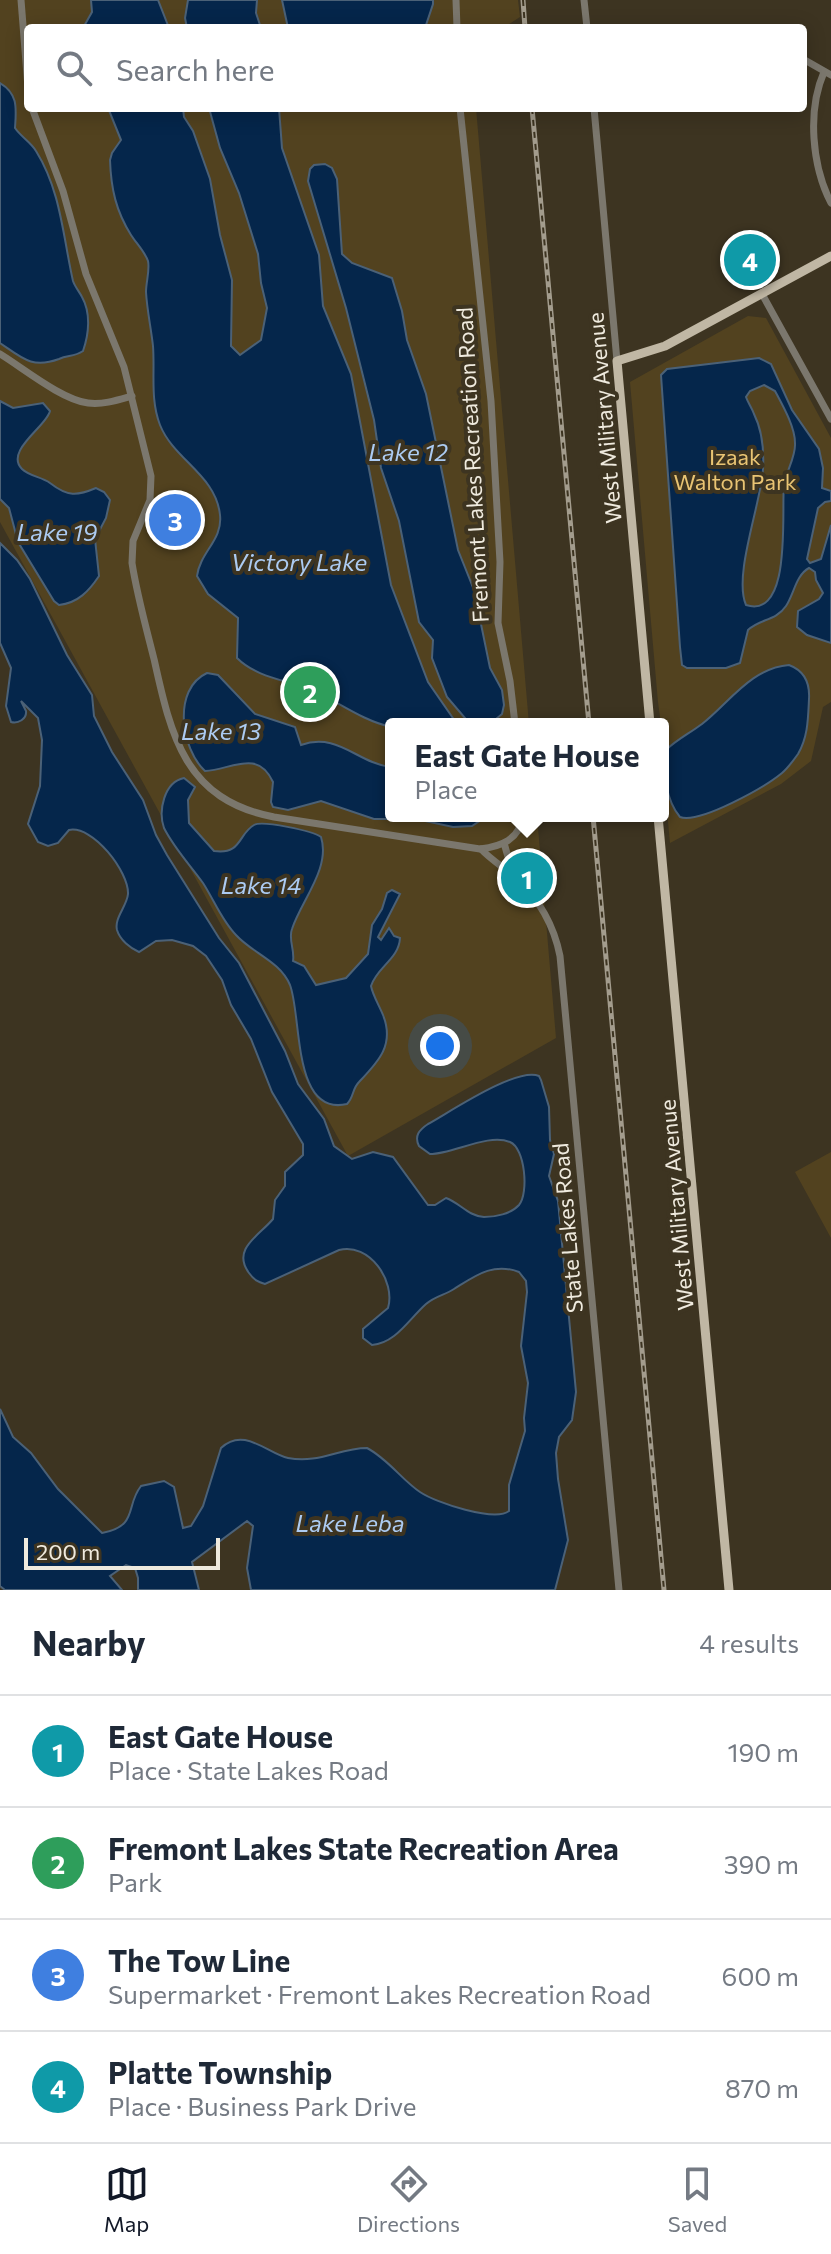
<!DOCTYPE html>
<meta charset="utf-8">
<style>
:root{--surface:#fff;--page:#f2f2f3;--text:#1f2937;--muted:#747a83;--line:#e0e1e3;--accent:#111827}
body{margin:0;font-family:Commissioner,sans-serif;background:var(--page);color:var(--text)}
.scale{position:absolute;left:24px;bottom:20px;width:196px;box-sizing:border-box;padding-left:8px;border:4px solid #efeade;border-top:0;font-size:22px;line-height:28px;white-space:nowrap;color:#efeade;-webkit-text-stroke:6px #3d3421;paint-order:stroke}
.you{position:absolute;left:440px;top:1046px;width:28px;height:28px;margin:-20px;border:6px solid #fff;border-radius:50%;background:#1a73e8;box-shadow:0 0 0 12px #1a73e833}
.badge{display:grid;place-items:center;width:52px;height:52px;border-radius:50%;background:var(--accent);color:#fff;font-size:26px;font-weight:700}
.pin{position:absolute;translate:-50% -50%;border:4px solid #fff;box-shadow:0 2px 8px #0006}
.popup{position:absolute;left:385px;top:718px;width:284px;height:104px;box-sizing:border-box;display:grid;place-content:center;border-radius:8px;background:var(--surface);filter:drop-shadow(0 2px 6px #0005);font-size:26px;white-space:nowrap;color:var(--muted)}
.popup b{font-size:30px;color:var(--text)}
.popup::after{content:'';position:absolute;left:50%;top:100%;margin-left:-16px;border:16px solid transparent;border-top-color:var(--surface)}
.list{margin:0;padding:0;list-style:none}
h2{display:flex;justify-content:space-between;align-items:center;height:104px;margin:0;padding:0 32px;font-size:34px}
h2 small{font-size:26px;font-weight:400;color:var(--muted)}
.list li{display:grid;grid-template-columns:52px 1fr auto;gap:24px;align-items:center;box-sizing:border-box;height:112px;padding:0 32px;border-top:2px solid var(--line)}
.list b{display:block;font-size:30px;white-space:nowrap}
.list p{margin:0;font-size:26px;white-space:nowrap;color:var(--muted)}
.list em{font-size:26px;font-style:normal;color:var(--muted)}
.icon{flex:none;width:44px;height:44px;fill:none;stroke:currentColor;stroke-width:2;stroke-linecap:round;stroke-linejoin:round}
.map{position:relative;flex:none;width:831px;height:1590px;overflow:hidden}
.search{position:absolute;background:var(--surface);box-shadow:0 4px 20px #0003;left:24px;right:24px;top:24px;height:88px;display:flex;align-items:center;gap:20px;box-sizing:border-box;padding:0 28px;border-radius:8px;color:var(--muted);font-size:30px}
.sheet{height:552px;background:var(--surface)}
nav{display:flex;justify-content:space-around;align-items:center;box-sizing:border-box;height:112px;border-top:2px solid var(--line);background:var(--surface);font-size:22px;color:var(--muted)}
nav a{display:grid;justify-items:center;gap:4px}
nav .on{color:var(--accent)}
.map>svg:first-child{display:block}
.green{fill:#52421f}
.water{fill:#05264b;stroke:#4b6177;stroke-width:2;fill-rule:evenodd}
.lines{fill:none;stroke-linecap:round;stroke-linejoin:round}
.minor{stroke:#7b776d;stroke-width:7}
.major{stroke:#c0b7a4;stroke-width:9}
.rail-casing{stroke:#a39c8d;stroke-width:5}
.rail{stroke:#3d3421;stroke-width:2;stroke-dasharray:6;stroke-linecap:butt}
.labels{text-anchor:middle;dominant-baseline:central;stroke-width:8;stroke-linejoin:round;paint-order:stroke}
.street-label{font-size:22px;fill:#efeade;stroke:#3d3421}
.park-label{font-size:22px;fill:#e9c473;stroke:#3d3421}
.water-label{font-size:24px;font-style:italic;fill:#accbf2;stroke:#3d3421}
</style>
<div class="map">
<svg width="831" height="1590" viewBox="0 0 831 1590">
<rect width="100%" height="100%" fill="#3d3421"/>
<!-- green -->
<g class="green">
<polygon points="0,0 518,0 520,17 503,28 28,28 28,108 476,108 529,724 391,724 391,816 537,816 556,1038 348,1156 0,522"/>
<path d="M748 316 766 318 831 438V702L823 707 811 761 781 784 670 843C665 796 665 747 658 702L630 382Z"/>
<polygon points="831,1152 831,1238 795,1172"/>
</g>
<!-- water -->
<g class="water">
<polygon points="91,0 158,0 169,28 83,28 92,12"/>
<polygon points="188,0 257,0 256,13 261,28 187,28 185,18"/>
<path d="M282 0H433V4L425 28C408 28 371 24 357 28H288Z"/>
<path d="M0 83C19 94 16 110 15 128 21 137 31 142 36 151 61 191 63 237 73 281 75 287 79 291 82 297 91 313 89 334 83 351 74 357 68 355 59 359 32 369 22 358 0 343Z"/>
<path d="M108 108H183L184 117 193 131 210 179 220 235 232 280 231 346 240 355 261 340 267 308 261 283 258 254 239 193 220 148 209 108H279L282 148 319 255 323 306 351 374 391 585 428 682 457 724H391V727C361 720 339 702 312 690 287 680 257 678 237 658L238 618 208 594 197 576C200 552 223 540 220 515 216 475 174 460 160 425 150 399 155 373 153 346 151 328 147 310 146 292 146 282 150 270 148 261 145 252 136 243 131 235 116 211 111 189 110 160L112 153 121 140Z"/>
<polygon points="325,164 332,168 337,179 342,254 352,263 392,278 402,311 407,340 426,394 458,550 474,590 490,668 502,690 504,705 502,714 490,724 470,724 447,697 432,658 433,640 419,622 399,521 381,468 374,420 346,308 308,181 310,169 314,165"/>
<path d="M759 358 771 364 792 410 819 449 823 468 822 488 831 491V501L825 502 818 508 807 559 810 563 821 559 831 525V643L807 635 797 627 798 611 819 599 823 593 816 580 815 572 809 568C796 575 794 594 786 606 776 621 759 619 748 630L740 663 726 668H687L682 665 680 647 661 375 667 369ZM764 385 775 391C783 406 795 427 795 443 796 457 786 471 784 485 781 509 793 620 746 605 733 575 761 504 763 469 764 451 762 430 754 414 752 408 748 403 746 397L750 391Z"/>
<path d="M0 401 13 408 43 403 50 411C47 426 4 451 22 469 29 476 42 477 50 483 68 497 77 496 96 488L104 492 110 500 106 518 95 539 99 576C89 591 78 603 59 605L54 601 18 542 9 508 0 499Z"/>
<path d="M0 543 17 560 30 579 67 655 92 695 94 716 112 752 143 800 156 835 167 855 219 938 239 963 285 1051 298 1084 324 1119 334 1146 352 1159 373 1152 393 1157 428 1205H435L446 1198C460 1203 468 1216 484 1217 495 1217 511 1214 519 1205 529 1193 525 1148 510 1142 488 1133 453 1154 430 1154L419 1146C414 1136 419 1130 428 1124 450 1112 516 1067 539 1076L541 1080 549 1107 550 1140 554 1154 549 1176 558 1201 576 1392 572 1420 559 1437 556 1453 558 1479 568 1540 555 1590H251L247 1568 253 1526 247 1521 192 1562 199 1590H138V1578L135 1568 126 1565 110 1576 122 1590H5L0 1586V1409L13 1437 31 1453 58 1489 102 1533C139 1526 125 1506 141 1486L164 1481 174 1487 183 1528 191 1526 203 1506 221 1448C244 1426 268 1454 288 1458 319 1464 339 1448 367 1448 388 1459 402 1480 420 1492 436 1503 495 1522 509 1511V1485L525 1431 524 1418 528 1383 521 1346 527 1292 526 1281 519 1272C493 1262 475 1276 454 1289 445 1295 435 1296 426 1304 409 1319 396 1343 372 1345L363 1338V1329L388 1308C396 1281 369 1242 339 1250L265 1284C258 1282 254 1280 249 1273 231 1249 260 1235 273 1219L275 1200 285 1186V1172L303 1155V1144L272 1092 251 1039 231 1005 222 980 206 956 193 946 172 940 156 941 139 952C130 948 120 940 117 930 114 918 127 906 128 894 129 872 93 825 69 830L58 843 48 846 38 842 28 824 40 786 42 740 38 718 21 701 26 711C27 719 18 724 11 722L6 706 11 668 0 643Z"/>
<path d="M789 665C805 671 810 683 809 699 808 719 808 737 798 754 793 761 788 768 782 773 765 787 700 824 680 817 667 802 661 770 666 750 676 740 690 733 702 724 729 703 751 668 789 665Z"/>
<path d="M207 673 218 675 255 714 295 727 301 745C338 732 357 763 391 767V816H487L472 826 453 827 416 819H374L321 801 288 810 273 807 271 802 273 782C257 748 231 770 205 771 181 749 172 689 207 673Z"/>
<path d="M184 778 195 787 188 800 189 823 214 851C242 855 238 834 254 825 262 820 313 831 321 837 331 868 301 901 292 929 288 939 295 950 293 961L304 966 316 985 346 978 368 954 372 925 382 909 387 893 392 890 400 894 378 937 381 940 389 928 394 936 400 938C399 959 377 967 371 986 373 996 379 1005 383 1015 395 1045 378 1062 359 1082 352 1089 354 1097 347 1104 292 1117 302 1016 290 985 280 961 252 953 236 935 222 921 214 900 203 883 190 865 174 848 164 828 158 811 164 782 184 778Z"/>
</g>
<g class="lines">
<!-- minor -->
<g class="minor">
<polyline points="21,0 28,88"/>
<polyline points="456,0 457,28"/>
<polyline points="584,0 587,28"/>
<polyline points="803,59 831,75"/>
<path d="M824 72C807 111 812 166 831 203"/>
<path d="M32 108 63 191 86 274 124 367 151 476 150 500 133 541 132 563C137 595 146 627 154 659 171 736 185 800 274 817L480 849C502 846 519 840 523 816"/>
<polyline points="460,108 491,401 500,562 498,623 510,681 515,724"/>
<polyline points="594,108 617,361"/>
<polyline points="762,294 831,419"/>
<path d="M0 354C23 368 62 400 88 403 103 405 118 400 132 396"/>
<polyline points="504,843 513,874"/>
<path d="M481 849C491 860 505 868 516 878 539 899 554 926 560 956L619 1590"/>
</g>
<!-- major -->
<g class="major">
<polyline points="650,724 617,361 665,346 831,256"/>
<polyline points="658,816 729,1590"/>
</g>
<!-- rail casing -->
<g class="rail-casing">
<g id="rail">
<polyline points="523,0 525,28"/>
<polyline points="532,108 589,724"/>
<polyline points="593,816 664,1590"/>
</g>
</g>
<!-- rail -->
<use href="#rail" class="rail"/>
</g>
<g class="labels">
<!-- street labels -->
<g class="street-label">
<text transform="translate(604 418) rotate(-95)">West Military Avenue</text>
<text transform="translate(472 465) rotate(-93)">Fremont Lakes Recreation Road</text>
<text transform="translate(676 1205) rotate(-95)">West Military Avenue</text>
<text transform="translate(567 1228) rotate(-95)">State Lakes Road</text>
</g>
<!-- park labels -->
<g class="park-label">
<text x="735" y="456">Izaak<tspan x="735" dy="25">Walton Park</tspan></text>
</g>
<!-- water labels -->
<g class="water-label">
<text x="408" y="451">Lake 12</text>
<text x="57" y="531">Lake 19</text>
<text x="299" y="561">Victory Lake</text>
<text x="221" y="730">Lake 13</text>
<text x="261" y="884">Lake 14</text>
<text x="350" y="1522">Lake Leba</text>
</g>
</g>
</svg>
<div class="scale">200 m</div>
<div class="you"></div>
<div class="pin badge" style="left:527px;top:878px;background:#0f9aa8">1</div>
<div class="popup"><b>East Gate House</b>Place</div>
<div class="pin badge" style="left:310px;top:692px;background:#2e9e5b">2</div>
<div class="pin badge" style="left:175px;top:520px;background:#3f7fe0">3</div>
<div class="pin badge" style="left:750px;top:260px;background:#0f9aa8">4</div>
<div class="search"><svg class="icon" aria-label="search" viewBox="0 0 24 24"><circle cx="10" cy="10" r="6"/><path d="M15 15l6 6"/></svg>Search here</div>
</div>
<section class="sheet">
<h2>Nearby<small>4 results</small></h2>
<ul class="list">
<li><span class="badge" style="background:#0f9aa8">1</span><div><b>East Gate House</b><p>Place · State Lakes Road</p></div><em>190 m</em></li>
<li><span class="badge" style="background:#2e9e5b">2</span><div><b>Fremont Lakes State Recreation Area</b><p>Park</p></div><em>390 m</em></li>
<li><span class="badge" style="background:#3f7fe0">3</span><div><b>The Tow Line</b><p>Supermarket · Fremont Lakes Recreation Road</p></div><em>600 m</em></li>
<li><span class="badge" style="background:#0f9aa8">4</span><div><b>Platte Township</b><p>Place · Business Park Drive</p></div><em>870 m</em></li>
</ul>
</section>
<nav>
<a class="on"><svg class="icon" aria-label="map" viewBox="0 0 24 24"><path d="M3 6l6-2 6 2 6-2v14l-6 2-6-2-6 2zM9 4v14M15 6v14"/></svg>Map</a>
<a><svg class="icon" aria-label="directions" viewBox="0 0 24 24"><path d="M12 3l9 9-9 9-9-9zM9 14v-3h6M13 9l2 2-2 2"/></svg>Directions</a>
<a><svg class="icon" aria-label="saved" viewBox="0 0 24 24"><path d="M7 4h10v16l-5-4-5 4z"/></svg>Saved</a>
</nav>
